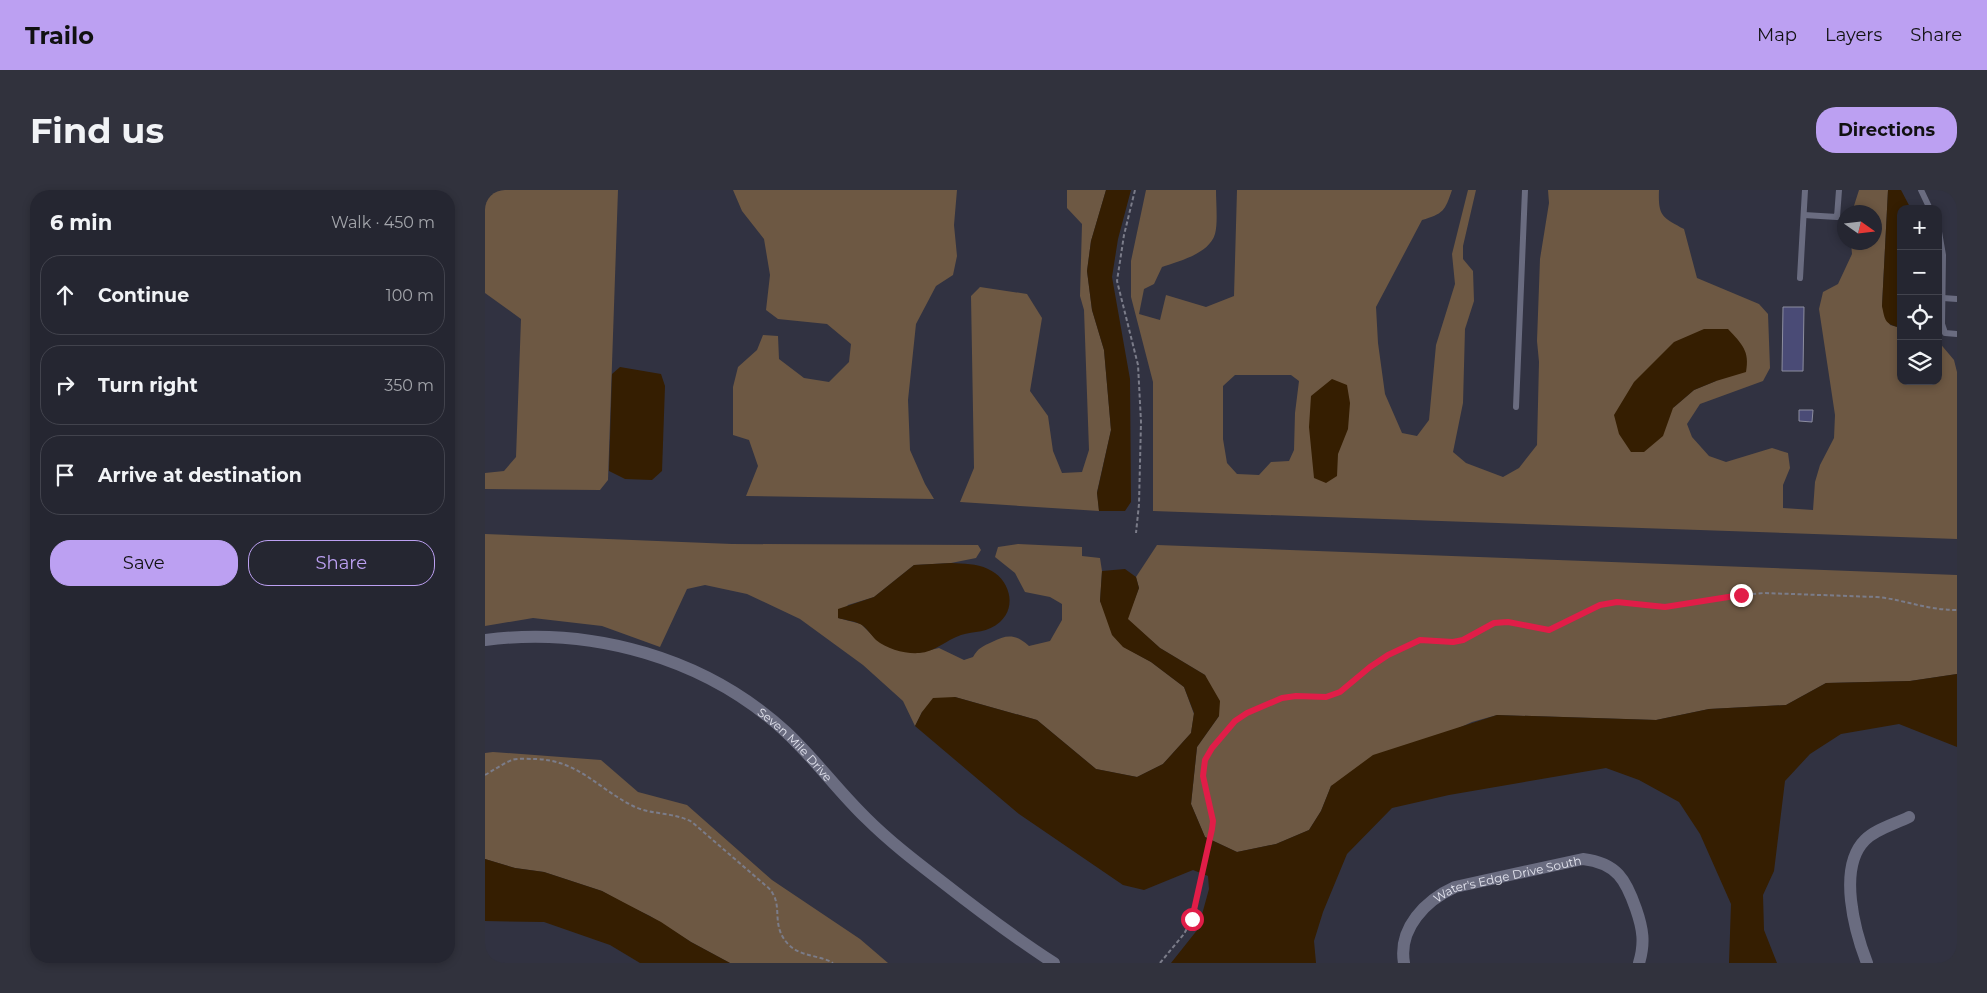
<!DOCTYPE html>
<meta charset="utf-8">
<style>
:root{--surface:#252631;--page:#31323d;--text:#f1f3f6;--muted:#a3a5ab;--line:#42434d;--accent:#bca0f2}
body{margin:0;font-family:Montserrat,sans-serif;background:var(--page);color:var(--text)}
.controls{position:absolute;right:15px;top:15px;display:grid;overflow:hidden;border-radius:10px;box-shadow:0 2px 8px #0003}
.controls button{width:45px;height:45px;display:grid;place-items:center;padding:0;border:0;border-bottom:1px solid var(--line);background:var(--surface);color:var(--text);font:25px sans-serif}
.compass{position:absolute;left:1352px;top:15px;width:45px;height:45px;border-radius:50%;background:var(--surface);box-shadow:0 2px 8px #0003;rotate:104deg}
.stop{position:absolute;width:15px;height:15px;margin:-11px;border:4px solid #e11d48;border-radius:50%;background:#fff}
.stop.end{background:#e11d48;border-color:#fff;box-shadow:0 1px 5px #0008}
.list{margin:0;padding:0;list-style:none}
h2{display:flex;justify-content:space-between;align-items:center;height:65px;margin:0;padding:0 20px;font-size:21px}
h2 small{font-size:16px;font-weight:400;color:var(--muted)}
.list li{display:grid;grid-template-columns:32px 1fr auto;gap:15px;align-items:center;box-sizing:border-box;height:80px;margin:0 10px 10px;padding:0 10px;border:1px solid var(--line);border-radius:20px}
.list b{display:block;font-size:19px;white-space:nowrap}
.list em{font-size:16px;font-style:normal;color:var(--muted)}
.actions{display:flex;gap:10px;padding:15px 20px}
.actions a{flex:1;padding:11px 0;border:1px solid var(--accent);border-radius:20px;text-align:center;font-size:18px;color:var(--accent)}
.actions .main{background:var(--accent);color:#111}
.icon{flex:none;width:28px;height:28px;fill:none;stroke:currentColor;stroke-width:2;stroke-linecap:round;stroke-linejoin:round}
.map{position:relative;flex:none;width:1472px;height:773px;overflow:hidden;border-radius:20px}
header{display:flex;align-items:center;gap:30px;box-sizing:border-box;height:70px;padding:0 25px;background:var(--accent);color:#111}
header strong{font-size:24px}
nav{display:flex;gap:28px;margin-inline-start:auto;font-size:18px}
.intro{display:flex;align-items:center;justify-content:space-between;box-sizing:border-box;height:120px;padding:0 30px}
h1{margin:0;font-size:35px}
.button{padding:12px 22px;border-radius:20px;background:var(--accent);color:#111;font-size:18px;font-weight:700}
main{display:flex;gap:30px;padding:0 30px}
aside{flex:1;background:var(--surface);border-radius:20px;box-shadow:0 2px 8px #0003}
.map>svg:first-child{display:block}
.green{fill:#6d5843;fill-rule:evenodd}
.water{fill:#351e01}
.building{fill:#4a4b76;stroke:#8c8d9f}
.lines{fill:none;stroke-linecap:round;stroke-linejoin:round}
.path{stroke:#7b7c89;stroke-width:2;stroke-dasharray:4 2.5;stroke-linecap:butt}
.lane{stroke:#6a6c80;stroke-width:6}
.street{stroke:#6a6c80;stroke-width:12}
.route{stroke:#e11d48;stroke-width:6}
.labels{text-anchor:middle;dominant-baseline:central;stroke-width:4;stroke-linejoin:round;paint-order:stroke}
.street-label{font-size:12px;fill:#e2e3ed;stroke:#313241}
</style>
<header>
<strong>Trailo</strong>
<nav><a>Map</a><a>Layers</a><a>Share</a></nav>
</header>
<div class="intro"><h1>Find us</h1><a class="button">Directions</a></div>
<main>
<aside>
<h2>6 min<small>Walk · 450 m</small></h2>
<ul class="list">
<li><svg class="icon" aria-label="ahead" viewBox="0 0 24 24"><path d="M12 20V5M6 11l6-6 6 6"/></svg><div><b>Continue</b></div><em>100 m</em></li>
<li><svg class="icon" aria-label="right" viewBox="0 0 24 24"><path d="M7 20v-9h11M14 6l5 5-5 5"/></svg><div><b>Turn right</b></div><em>350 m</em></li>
<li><svg class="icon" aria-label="arrive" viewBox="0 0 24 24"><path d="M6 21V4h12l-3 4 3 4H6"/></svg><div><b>Arrive at destination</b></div></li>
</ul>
<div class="actions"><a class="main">Save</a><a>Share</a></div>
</aside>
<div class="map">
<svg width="1472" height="773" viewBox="0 0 1472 773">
<rect width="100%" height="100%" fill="#313241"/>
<!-- green -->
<g class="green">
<polygon points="0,0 133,0 123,290 115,300 0,299 0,283 19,281 31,267 36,129 0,103"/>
<polygon points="248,0 472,0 469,35 472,66 468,85 451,96 431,134 423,210 425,260 440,294 449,309 261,306 273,276 264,250 248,245 248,197 253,177 272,160 278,145 293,146 294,169 319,188 344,192 364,172 366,154 342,134 293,129 281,120 285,85 279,49 257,21"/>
<polygon points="582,0 621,0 606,51 602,81 607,120 619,160 626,240 612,302 614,321 475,312 489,278 486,106 495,97 542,104 557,128 545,201 563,226 568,261 577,283 597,282 604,260 599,120 595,106 597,34 582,18"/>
<path d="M661 0H731C731 13 733 33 730 44 724 64 694 71 677 77L669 94 659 99 654 124 675 130 681 105 721 117 749 106 752 0H967C960 21 958 24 937 30L891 117 893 153 900 204 917 243 932 246 944 230 951 155 970 94 967 64 983 0H991L978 56V69L988 81 989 111 980 139 978 213 968 262 981 273 1018 287 1034 278 1052 255 1054 172 1052 151 1055 69 1064 13 1063 0H1174C1173 26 1177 27 1199 39L1212 88 1274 114 1283 124 1285 178 1278 191 1215 214 1202 234 1207 247 1224 266 1241 272 1287 258 1303 263 1305 278 1298 295V318L1328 320 1330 292 1335 275 1349 248 1350 225 1334 119 1338 102 1353 94 1367 64 1366 53 1390 52V22H1367L1374 0H1403L1397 116 1405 135 1416 138V191H1453V151L1469 170 1472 182V349L668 321V192L646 107V71ZM1243 139 1231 191 1209 200 1188 218ZM750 185H806L814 191 810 223 809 260 804 271 786 272 774 285 752 284 742 273 738 249V196Z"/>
<path d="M0 344 247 354 493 355 496 360 491 368 466 373 429 375 389 407 363 415 353 428 376 434 392 450 433 463 454 458 479 470 488 467C493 458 498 456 507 452 522 444 531 444 544 456L565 451 577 430V414L565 407 540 402 530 383 510 367 513 357 533 354 597 357V366L615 368 617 381 615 411 639 457 666 472 699 497 709 524 706 543 678 574 652 587 611 579 552 530 470 507 437 522 430 536 418 511 378 475 315 429 262 404 220 395 202 399 175 457 117 436 48 428 0 436Z"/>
<polygon points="672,355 1472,385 1472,484 1425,491 1341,493 1301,515 1224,519 1171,530 1012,525 987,532 846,596 836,621 824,640 791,654 752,662 720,647 706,614 712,557 734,526 720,485 675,458 642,429 654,398 651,387"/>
<polygon points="8,562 116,570 153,602 202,615 287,690 375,749 403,773 245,773 206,752 165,726 140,714 117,701 59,682 30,678 0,669 0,563"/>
</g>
<!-- water -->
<g class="water">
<polygon points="621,0 646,0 633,49 627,87 645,189 646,312 640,321 614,321 612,303 626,240 619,160 607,120 602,81 606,51"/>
<path d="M1403 0H1416L1426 19H1416V138C1400 134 1400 131 1397 116Z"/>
<path d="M1219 139H1243C1257 154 1265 161 1261 182L1231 191 1209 200 1188 218 1178 246 1159 262H1146L1134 244 1129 225 1149 192 1189 152Z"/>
<polygon points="135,177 176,184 180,196 177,281 167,290 140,289 124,281 127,184"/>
<polygon points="847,189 862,195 865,213 863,239 853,264 852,286 841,293 829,288 824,237 826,206"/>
<path d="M466 373C479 374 491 373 503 379 524 388 533 416 515 432 503 443 489 441 476 445 461 450 450 462 434 463 420 464 402 459 391 450 386 445 381 437 375 434 369 431 360 430 353 428V419L389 407 429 375Z"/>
<polygon points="640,379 651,387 654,398 643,429 675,458 720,485 735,511 734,526 712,557 706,614 720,647 752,662 791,654 824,640 836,621 846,596 888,565 1012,525 1171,530 1224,519 1301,515 1341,493 1425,491 1472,484 1472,557 1414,534 1356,544 1325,564 1300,591 1289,681 1278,705 1279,740 1292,773 1244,773 1246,714 1215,644 1194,612 1154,590 1121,578 964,605 907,618 862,664 838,722 829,751 831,773 686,773 713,739 724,699 723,686 708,680 659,700 638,695 534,624 430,536 437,522 448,508 470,507 552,530 611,579 652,587 678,574 706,543 709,523 699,497 666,472 638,457 627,445 615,411 617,381"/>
<polygon points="0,669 30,678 59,682 117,701 176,732 206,752 245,773 155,773 125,755 59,732 0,731"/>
</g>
<!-- building -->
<g class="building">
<polygon points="1298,117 1319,117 1318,181 1297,181"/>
<polygon points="1314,220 1328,220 1327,232 1314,231"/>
</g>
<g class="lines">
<!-- path -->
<g class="path">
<polyline points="650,0 639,45 632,91 653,175 656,232 654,314 651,343"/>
<path d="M0 585C9 580 17 574 27 570 33 568 43 569 50 569 93 570 112 598 148 616 166 625 189 622 207 632L280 695C283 697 286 700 288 704 297 719 286 737 304 755 316 767 335 765 348 773"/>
<path d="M675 773 699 744 707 729 717 687 728 631 718 586 720 570 727 558 750 531 762 523 797 508 811 506 841 507 855 502 885 477 925 454 935 450 968 452 978 450 1009 433 1023 432 1038 434 1053 439 1064 440 1115 415 1132 412 1180 417 1256 405 1279 403 1392 407C1421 410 1441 420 1472 420"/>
</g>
<!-- lane -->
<g class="lane">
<polyline points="1436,0 1445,19"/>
<polyline points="1319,25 1352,27 1354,0"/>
<polyline points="1453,36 1458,65 1457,134 1460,143 1472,144"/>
<polyline points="1315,88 1320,0"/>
<polyline points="1458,108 1472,109"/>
<polyline points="1031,217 1040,0"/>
</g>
<!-- street -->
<g class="street">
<path id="s1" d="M0 450C107 436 221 468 301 542 330 569 353 601 381 628 404 651 430 671 456 691 493 720 530 748 569 773"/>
<path id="s2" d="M919 773C913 738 941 710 970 697L1098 669C1132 673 1141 690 1151 719 1158 739 1160 753 1154 773"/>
<path d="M1382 773C1370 742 1352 678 1380 650 1391 639 1410 634 1424 627"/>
</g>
</g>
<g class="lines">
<!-- route -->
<polyline class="route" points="707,729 727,639 728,631 718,586 720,570 727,558 750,531 762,523 797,508 811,506 841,507 855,502 885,477 903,465 935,450 968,452 978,450 1009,433 1023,432 1064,440 1115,415 1132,412 1180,417 1256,405"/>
</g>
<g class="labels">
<!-- street labels -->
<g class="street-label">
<text stroke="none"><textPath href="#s1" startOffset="340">Seven Mile Drive</textPath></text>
<text stroke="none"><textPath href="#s2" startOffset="151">Water's Edge Drive South</textPath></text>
</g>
</g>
</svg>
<div class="controls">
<button>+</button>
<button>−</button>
<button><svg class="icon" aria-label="locate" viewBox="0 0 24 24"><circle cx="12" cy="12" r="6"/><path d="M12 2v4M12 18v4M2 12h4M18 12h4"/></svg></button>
<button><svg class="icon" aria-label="layers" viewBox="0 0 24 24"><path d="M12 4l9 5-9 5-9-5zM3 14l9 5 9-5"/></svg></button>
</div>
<svg class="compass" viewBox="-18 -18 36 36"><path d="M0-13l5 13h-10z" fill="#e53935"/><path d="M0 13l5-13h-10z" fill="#a3a5ab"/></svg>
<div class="stop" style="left:707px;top:729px"></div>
<div class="stop end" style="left:1256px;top:405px"></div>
</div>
</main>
